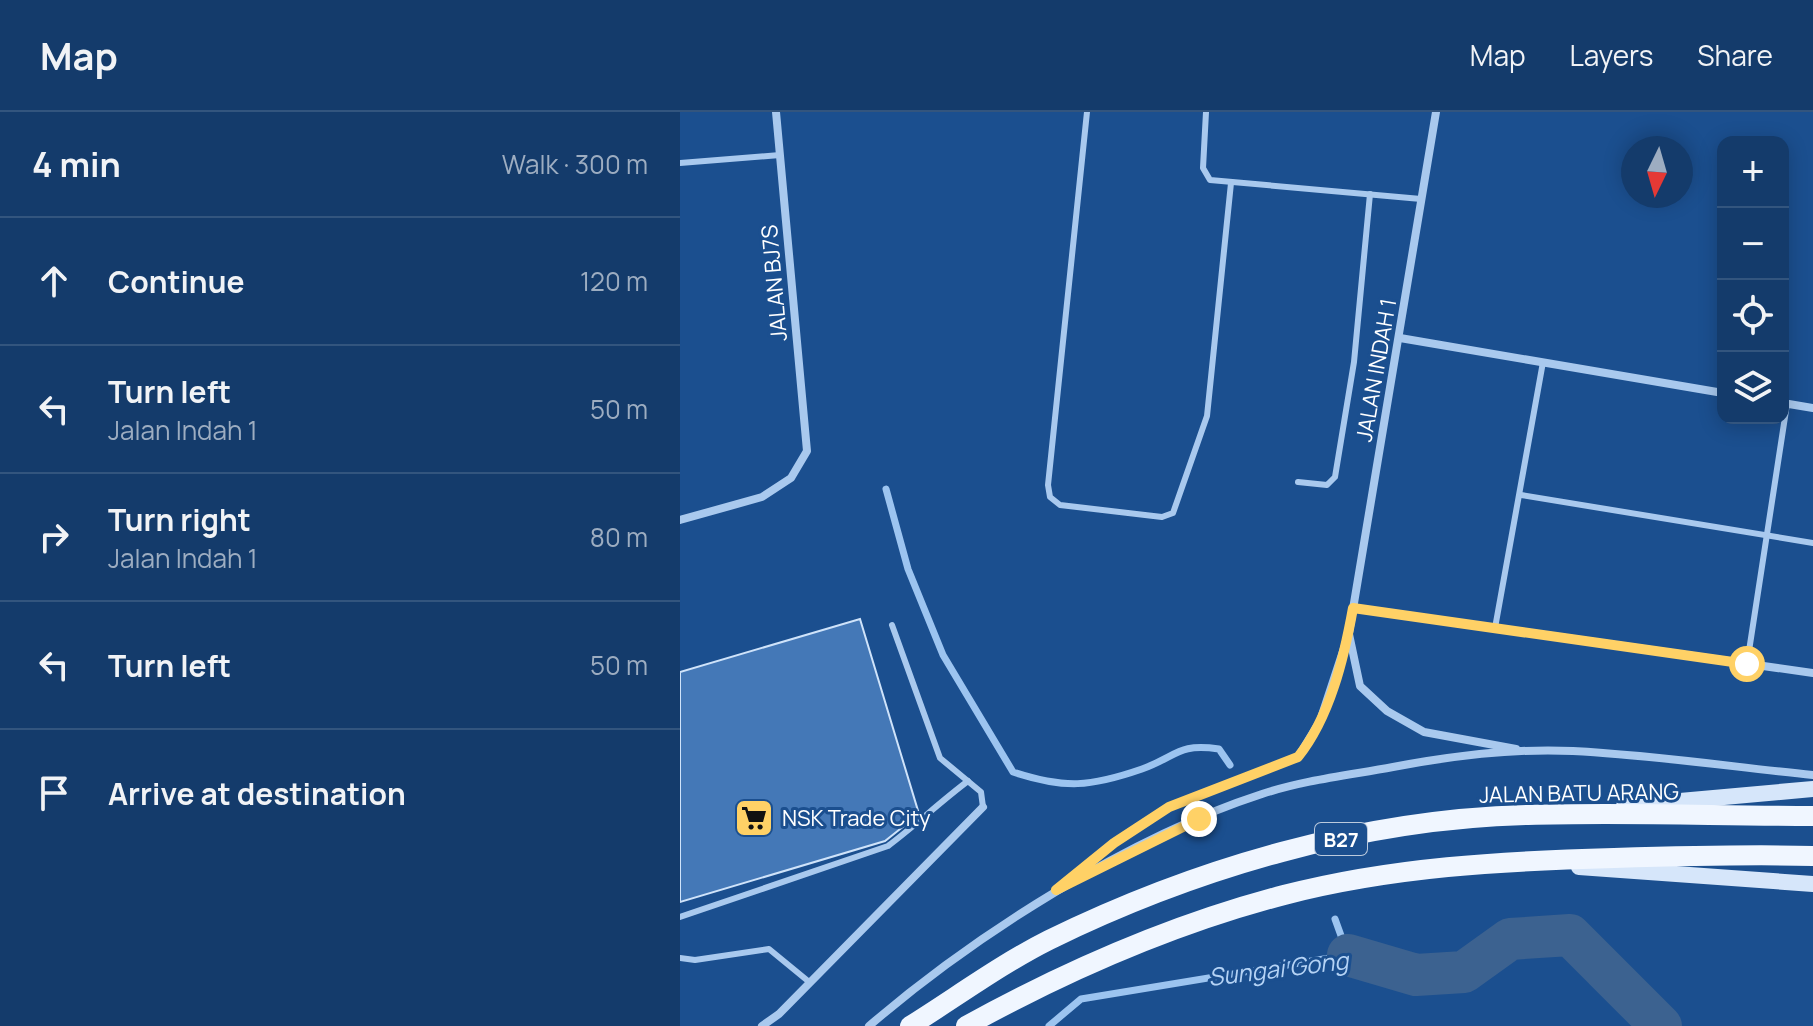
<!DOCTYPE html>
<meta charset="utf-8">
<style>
:root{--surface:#143b6b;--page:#214673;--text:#f1f3f6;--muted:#9dadc1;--line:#33557e}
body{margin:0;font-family:Manrope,sans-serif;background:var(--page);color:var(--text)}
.controls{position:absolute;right:24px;top:24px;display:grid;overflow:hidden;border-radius:16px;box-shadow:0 4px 20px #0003}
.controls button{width:72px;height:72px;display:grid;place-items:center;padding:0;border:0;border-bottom:2px solid var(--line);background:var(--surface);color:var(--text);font:40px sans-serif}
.compass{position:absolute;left:941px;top:24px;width:72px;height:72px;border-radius:50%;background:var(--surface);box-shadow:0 4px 20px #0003;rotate:185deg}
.stop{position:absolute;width:24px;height:24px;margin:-18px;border:6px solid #ffd166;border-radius:50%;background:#fff}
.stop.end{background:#ffd166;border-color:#fff;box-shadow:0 2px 8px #0008}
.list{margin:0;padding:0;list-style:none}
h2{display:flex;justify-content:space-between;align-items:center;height:104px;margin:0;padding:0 32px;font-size:34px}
h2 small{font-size:26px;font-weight:400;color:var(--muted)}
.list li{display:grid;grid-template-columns:52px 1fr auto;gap:24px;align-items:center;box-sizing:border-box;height:128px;padding:0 32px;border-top:2px solid var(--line)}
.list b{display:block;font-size:30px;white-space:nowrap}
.list p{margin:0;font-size:26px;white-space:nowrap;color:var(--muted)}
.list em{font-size:26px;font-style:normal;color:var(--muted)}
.icon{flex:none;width:44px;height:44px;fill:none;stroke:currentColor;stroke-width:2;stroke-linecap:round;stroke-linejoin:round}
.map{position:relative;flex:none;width:1133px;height:914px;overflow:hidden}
header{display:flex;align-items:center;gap:48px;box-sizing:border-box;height:112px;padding:0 40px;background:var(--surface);border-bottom:2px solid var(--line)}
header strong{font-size:38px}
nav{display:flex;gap:44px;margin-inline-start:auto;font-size:28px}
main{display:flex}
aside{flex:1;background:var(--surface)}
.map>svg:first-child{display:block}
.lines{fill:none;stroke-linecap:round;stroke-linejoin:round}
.stream{stroke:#9cc4f0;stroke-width:7}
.river{stroke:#3c6290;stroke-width:42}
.building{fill:#4478b7;stroke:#cfe3fa;stroke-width:2}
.lane{stroke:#a9c9ee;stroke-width:6}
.street{stroke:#a9c9ee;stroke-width:8}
.secondary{stroke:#d6e6fa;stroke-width:16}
.primary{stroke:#f0f6ff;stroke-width:20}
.route{stroke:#ffd166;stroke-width:10}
.labels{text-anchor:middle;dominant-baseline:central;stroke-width:6;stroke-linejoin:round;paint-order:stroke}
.shield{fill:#1b4f8f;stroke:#bbcadd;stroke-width:2}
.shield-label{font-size:20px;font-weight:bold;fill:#fff}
.street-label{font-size:22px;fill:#fff;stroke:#1b4f8f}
.poi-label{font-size:22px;fill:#fff;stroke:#1b4f8f;text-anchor:start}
.water-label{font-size:24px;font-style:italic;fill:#b5d3f5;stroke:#1b4f8f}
</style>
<header>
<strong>Map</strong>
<nav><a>Map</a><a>Layers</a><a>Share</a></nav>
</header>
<main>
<aside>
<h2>4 min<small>Walk · 300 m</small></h2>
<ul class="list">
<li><svg class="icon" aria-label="ahead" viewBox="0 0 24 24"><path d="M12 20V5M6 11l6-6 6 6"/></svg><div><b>Continue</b></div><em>120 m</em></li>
<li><svg class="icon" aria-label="left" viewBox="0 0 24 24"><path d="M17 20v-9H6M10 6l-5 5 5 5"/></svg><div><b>Turn left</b><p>Jalan Indah 1</p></div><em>50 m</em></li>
<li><svg class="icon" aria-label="right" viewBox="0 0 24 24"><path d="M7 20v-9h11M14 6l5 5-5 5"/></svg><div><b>Turn right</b><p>Jalan Indah 1</p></div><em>80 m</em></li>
<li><svg class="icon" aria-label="left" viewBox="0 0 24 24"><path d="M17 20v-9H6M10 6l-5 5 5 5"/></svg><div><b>Turn left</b></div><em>50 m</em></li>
<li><svg class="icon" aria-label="arrive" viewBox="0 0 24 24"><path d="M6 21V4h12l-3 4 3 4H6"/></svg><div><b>Arrive at destination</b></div></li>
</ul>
</aside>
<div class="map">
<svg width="1133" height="914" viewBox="0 0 1133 914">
<rect width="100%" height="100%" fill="#1b4f8f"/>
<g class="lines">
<!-- stream -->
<g class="stream">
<path d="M206 377 228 457 263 543 333 660C385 677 410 675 462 657 498 644 497 631 539 637L550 653"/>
<polyline points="369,914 401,887 668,843 655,807"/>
</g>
<!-- river -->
<polyline class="river" points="668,843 736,863 784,860 830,827 890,823 981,914"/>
</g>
<!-- building -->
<polygon class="building" points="180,507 239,702 205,729 0,790 0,560"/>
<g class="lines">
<!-- lane -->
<g class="lane">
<polyline points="407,0 368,373 370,385 380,393 482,405 493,401 527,304 551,71"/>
<polyline points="526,0 523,56 530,68 741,87"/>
<polyline points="0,51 100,43"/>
<polyline points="618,370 647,373 655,365 674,250 690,82"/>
<polyline points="841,383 1133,431"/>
<polyline points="212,513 260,646 301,680 303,695"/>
<polyline points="815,516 863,250"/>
<polyline points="1067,552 1107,292"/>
<path d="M0 805 208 734C236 713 260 690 288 669"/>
<polyline points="0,846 15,848 89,837 128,869"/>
</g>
<!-- street -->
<g class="street">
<polyline points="720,226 1043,281"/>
<polyline points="1103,291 1133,296"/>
<polyline points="0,408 82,385 111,366 127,339 96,0"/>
<polyline points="673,496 1133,561"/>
<polyline points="669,522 680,574 707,599 744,620 836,637"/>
<polyline points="389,767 434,731 489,695 618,645 640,609 669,521 756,0"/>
<polyline points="82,914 99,902 303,695"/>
<path d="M189 914C295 823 449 725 582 682 624 668 670 663 713 655 771 644 833 636 893 639 973 643 1053 655 1133 663"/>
</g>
<!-- secondary -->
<g class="secondary">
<polyline points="944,694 1133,677"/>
<polyline points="899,755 1133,772"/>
</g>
<!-- primary -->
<g class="primary">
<path d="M230 914C275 886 321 852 369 828 516 756 683 707 848 703 942 700 1038 704 1133 704"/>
<path d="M286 914C386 859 493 812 604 783 712 755 822 749 934 746 1000 744 1066 742 1133 744"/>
</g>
</g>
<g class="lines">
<!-- route -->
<path class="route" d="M519 707 376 778 434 731 489 695 618 645C650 605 664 546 673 496L1067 552"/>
</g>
<!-- icons -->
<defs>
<g id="supermarket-square" transform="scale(2)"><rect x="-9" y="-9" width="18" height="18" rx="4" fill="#ffd166" stroke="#1b4f8f"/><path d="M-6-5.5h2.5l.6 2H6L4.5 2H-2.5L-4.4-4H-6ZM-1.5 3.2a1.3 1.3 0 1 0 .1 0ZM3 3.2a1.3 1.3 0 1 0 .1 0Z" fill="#111"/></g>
</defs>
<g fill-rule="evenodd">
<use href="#supermarket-square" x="74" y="706"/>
</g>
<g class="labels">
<!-- shield labels -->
<rect class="shield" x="635" y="711" width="52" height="32" rx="6"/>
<g class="shield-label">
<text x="661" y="727">B27</text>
</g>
<!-- street labels -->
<g class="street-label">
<text transform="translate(94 171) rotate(-95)">JALAN BJ7S</text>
<text transform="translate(696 258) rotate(-80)">JALAN INDAH 1</text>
<text transform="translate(899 681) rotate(-1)">JALAN BATU ARANG</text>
</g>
<!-- poi labels -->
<g class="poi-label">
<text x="102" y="706">NSK Trade City</text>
</g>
<!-- water labels -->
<g class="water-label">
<text transform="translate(598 856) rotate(-7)">Sungai Gong</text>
</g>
</g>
</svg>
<div class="controls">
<button>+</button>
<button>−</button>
<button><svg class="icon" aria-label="locate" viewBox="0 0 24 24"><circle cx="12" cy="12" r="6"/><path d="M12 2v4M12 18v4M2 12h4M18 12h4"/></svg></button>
<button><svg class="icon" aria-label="layers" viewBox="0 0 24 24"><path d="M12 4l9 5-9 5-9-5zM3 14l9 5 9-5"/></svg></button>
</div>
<svg class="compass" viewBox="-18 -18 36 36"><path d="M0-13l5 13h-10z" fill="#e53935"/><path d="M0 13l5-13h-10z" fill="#9dadc1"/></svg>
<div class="stop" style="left:1067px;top:552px"></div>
<div class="stop end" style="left:519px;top:707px"></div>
</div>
</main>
